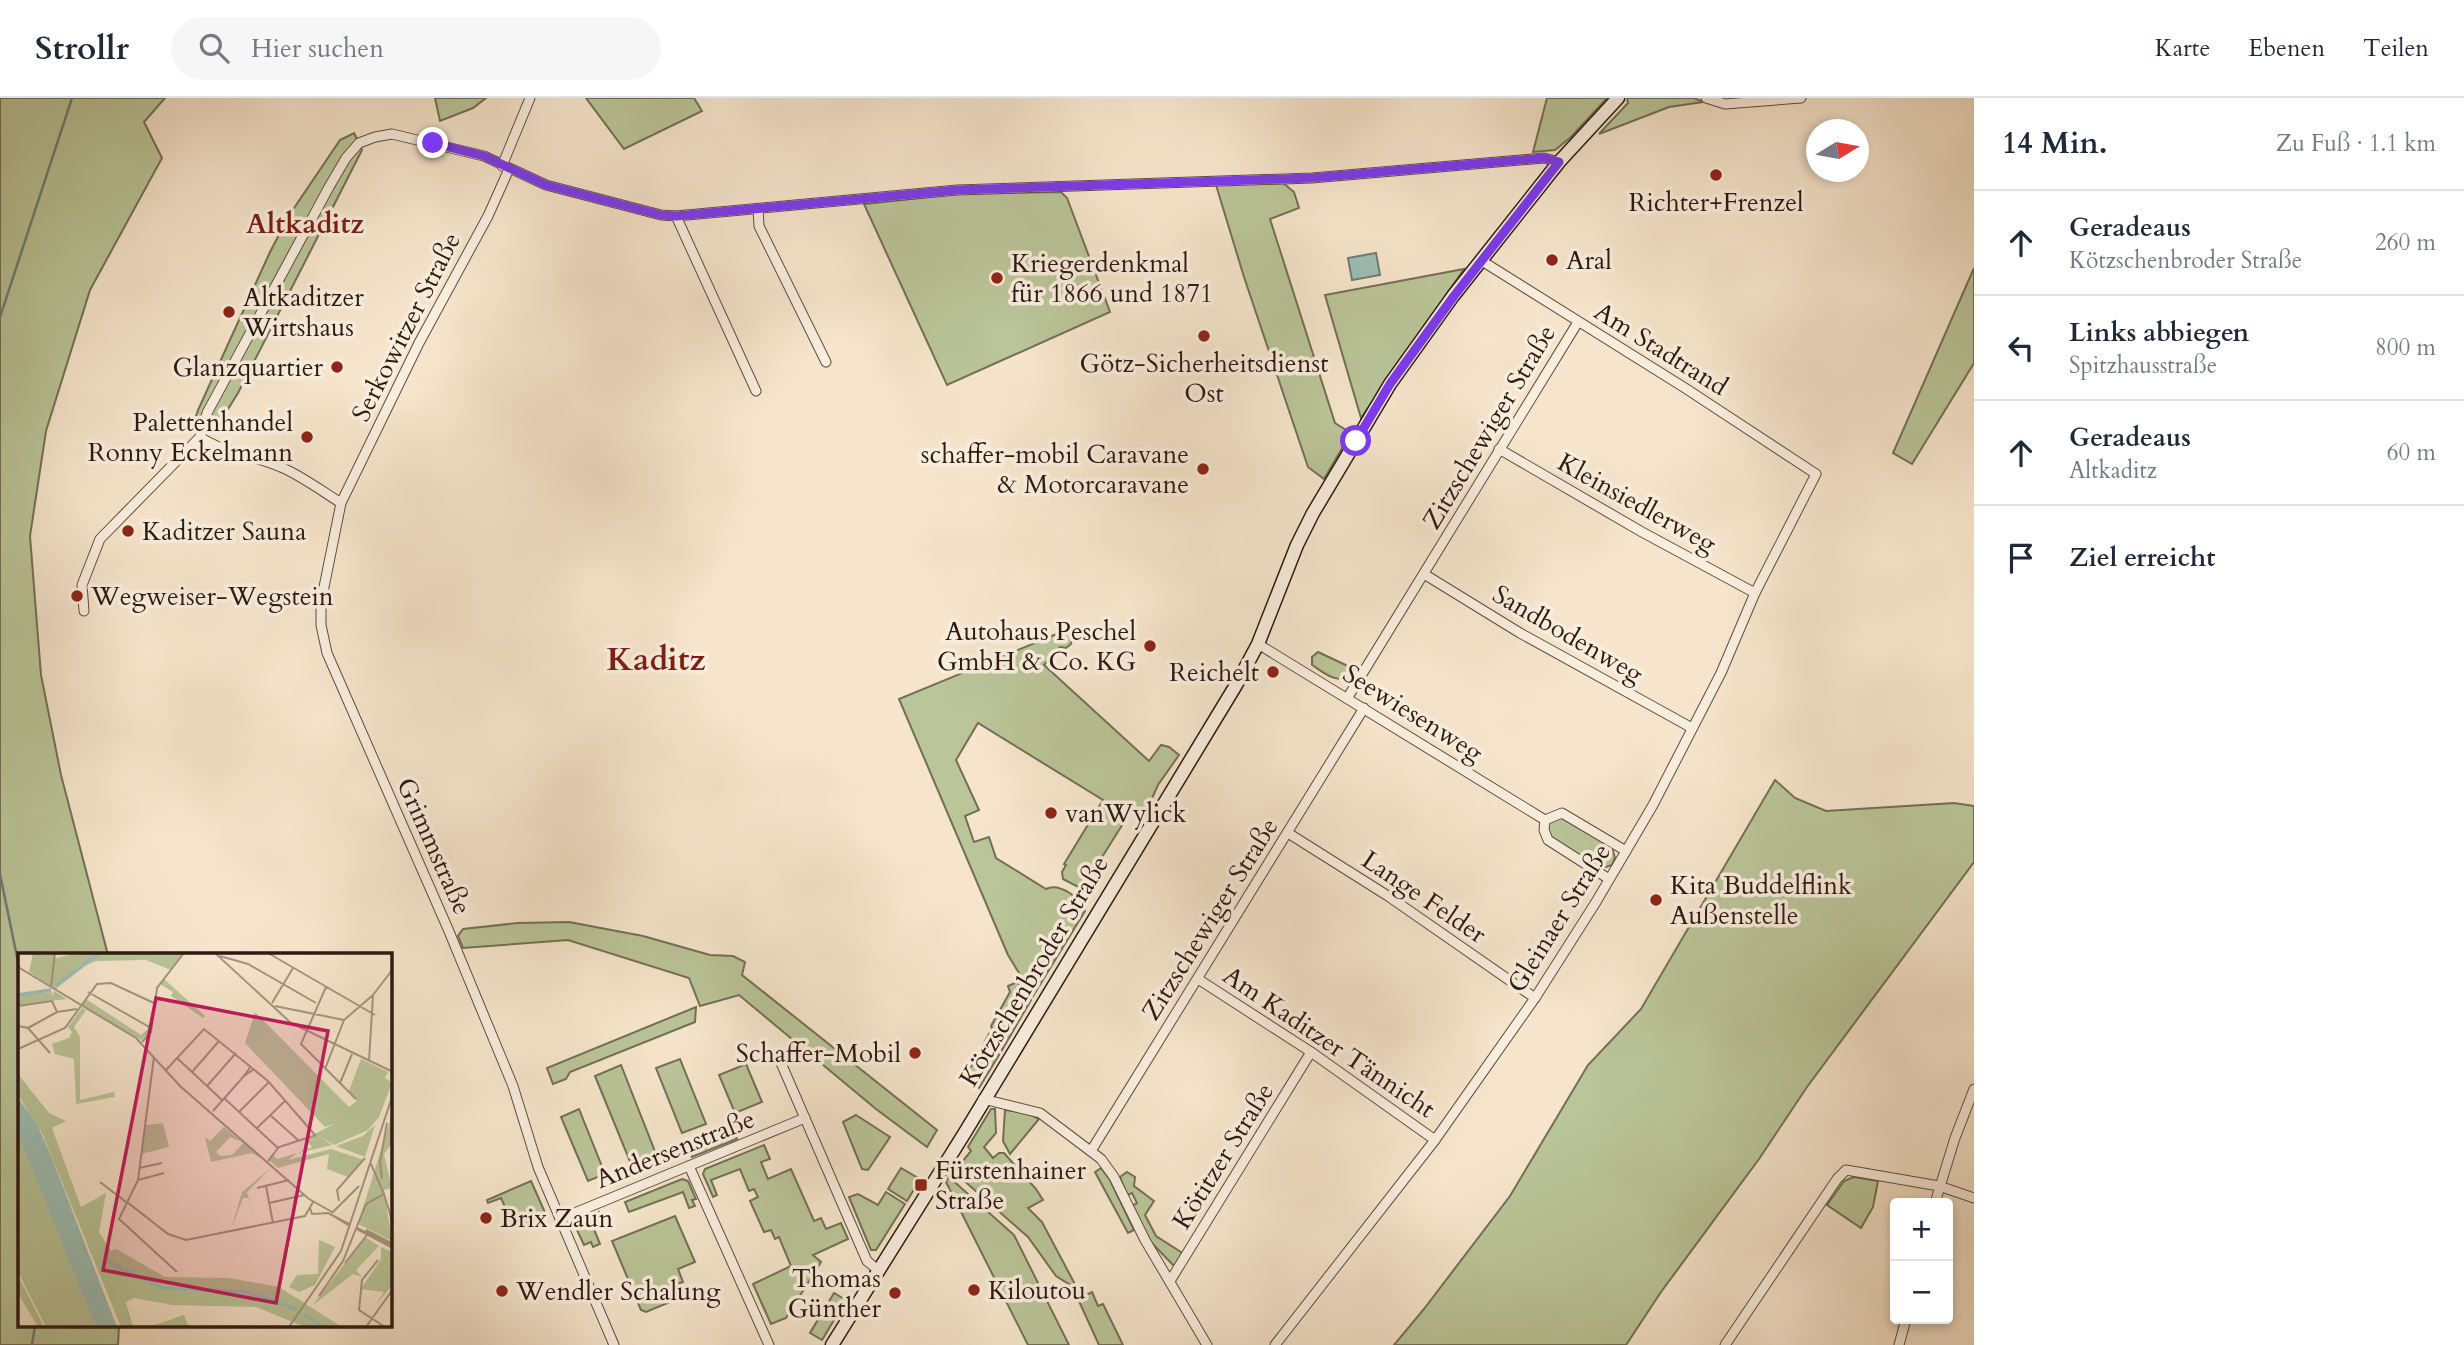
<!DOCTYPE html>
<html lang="de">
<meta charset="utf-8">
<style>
:root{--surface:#fff;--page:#f6f6f7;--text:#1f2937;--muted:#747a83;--line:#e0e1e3}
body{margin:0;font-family:Cardo,serif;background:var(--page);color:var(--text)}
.controls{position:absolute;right:21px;bottom:21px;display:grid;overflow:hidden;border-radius:7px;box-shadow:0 4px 10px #0003}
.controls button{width:63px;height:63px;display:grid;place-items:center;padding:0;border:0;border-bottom:2px solid var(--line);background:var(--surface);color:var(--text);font:35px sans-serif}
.compass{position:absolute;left:1806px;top:21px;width:63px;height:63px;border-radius:50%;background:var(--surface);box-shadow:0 4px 10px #0003;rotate:79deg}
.stop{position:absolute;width:21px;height:21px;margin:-16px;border:5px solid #7c3aed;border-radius:50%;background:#fff}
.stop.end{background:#7c3aed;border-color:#fff;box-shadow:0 2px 7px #0008}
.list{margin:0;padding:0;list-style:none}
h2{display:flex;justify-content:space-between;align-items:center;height:91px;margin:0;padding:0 28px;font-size:30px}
h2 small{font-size:23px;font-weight:400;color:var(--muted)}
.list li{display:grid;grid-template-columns:46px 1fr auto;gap:21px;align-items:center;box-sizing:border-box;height:105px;padding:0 28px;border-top:2px solid var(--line)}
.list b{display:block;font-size:26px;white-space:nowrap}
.list p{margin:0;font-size:23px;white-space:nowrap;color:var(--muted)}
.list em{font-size:23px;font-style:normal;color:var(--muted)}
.icon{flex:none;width:38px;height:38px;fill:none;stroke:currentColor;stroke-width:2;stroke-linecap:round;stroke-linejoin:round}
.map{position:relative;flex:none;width:1974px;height:1247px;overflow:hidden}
header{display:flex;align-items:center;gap:42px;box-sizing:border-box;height:98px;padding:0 35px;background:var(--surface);border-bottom:2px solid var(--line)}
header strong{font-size:33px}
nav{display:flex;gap:38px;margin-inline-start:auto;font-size:24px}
.search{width:490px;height:63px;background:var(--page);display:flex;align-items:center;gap:18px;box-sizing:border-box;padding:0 24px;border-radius:38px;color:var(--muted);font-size:26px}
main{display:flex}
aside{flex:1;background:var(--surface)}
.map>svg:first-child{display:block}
.green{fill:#bac599;stroke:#727054;stroke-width:2}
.water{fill:#9dbfb6;stroke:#6f7d74;stroke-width:2}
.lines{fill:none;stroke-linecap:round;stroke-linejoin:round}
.stream{stroke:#6f7d74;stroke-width:2.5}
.street-casing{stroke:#5e4d3f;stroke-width:11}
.secondary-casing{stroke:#2b1a10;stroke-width:15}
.street{stroke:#f9eede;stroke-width:9}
.secondary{stroke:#f9eede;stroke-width:12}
.route{stroke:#7c3aed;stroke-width:9}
.poi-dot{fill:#8f2418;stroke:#f9eede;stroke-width:2.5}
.labels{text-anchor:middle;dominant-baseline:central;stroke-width:7;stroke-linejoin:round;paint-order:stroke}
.poi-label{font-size:26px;fill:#2b1a10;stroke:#f9eede;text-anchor:start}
.street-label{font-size:26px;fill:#2b1a10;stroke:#f9eede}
.neighbourhood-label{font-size:28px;font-weight:bold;fill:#7a1f14;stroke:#f9eede}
.district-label{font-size:33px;font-weight:bold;fill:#7a1f14;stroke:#f9eede}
.inset-river{fill:none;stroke:#9dbfb6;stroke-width:3.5}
.inset-road{fill:none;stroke:#a59481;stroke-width:2}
.view{fill:#c2185b;fill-opacity:0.15;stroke:#c2185b;stroke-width:3.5}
.inset-edge{fill:none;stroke:#2b1a10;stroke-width:3.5}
</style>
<header>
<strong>Strollr</strong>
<div class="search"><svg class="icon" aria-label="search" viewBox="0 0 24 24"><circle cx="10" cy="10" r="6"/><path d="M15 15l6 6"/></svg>Hier suchen</div>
<nav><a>Karte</a><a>Ebenen</a><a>Teilen</a></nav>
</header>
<main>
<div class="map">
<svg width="1974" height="1247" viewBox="0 0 1974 1247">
<rect width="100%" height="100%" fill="#f6e5cc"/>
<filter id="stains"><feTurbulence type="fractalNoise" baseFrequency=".00286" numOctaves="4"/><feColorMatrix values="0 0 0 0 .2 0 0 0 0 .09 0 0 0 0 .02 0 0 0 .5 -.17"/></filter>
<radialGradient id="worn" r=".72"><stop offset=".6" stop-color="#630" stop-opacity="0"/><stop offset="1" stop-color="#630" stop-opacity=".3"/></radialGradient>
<!-- green -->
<g class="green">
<polygon points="0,0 165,0 144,24 162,60 90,192 46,333 30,438 41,577 61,677 108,857 19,857 19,1228 119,1228 118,1247 0,1247"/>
<polygon points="435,0 486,0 473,10 440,23"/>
<polygon points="586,0 694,0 702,13 624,51"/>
<polygon points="1547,0 1607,0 1571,39 1555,52 1533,54"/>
<polygon points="1627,0 1694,0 1703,4 1669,9 1599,36 1628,5"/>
<polygon points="354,35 362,52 238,295 228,311 207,331 192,330 198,312 270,154 290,116 340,42"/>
<polygon points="1282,84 1294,94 1299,110 1270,121 1335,325 1351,335 1324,381 1308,369 1244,179 1216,87"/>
<polygon points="1061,94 1067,100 1110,214 947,287 864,106 957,96"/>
<polygon points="1974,170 1974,265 1912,366 1893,355"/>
<polygon points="1464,171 1361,320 1325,197"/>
<path d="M1064 533 1073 539 1071 546 1066 550 1060 549 1044 567 1149 663 1161 647 1169 649 1179 657 1158 687 1145 716 1137 711 1131 713 1082 791 1063 781 1062 774 1066 767 1064 766 1103 702 978 625 956 662 979 712 965 718 974 744 989 739 996 760 1046 791C1059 784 1081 800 1085 813L1033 898 1008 857 899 601Z"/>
<path d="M1318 554 1352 570V579C1335 585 1326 576 1312 567V559Z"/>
<polygon points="1775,682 1795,700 1826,713 1954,705 1974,708 1974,764 1807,989 1759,1061 1661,1194 1626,1247 1394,1247 1424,1211 1510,1098 1588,967 1641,911"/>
<polygon points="1559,719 1567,720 1612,750 1615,760 1612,767 1600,771 1551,739 1548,732 1549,723"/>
<polygon points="569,824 643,838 710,857 733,858 745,864 742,877 937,1032 927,1049 876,1011 739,897 700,908 689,880 568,842 463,850 458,838 463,831 518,825"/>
<polygon points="1017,884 1031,902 1002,952 991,928 1010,894 1008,888"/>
<polygon points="696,909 695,924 570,974 566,981 553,986 547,970"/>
<polygon points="989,936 999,957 979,990 964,981"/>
<polygon points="680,961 706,1026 682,1035 656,970"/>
<polygon points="746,966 762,1004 735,1015 719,977"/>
<polygon points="621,967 656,1056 631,1066 595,978"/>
<polygon points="579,1011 605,1076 588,1083 561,1019"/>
<polygon points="991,1011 995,1011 996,1035 984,1049 993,1060 999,1055 1004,1055 1036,1091 1043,1102 1028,1110 1042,1124 1078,1192 1056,1178 1028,1139 954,1074 971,1053 968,1049"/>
<polygon points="1005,1012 1028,1015 1039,1021 1010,1056 1003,1043"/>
<polygon points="856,1017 890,1039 868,1072 862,1071 843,1024"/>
<polygon points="733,1032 737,1041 692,1059 691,1055 688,1055 686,1050"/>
<polygon points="764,1047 770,1061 761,1064 768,1081 791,1071 814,1123 821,1120 826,1131 841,1125 848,1141 813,1157 821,1164 786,1220 771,1226 753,1186 791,1168 779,1139 775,1141 771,1132 764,1134 750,1103 758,1099 754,1091 749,1093 740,1071 711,1082 717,1097 713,1099 703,1076 705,1071"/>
<polygon points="901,1070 920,1081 907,1103 888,1091"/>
<polygon points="1101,1070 1110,1082 1134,1132 1128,1135 1095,1074"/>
<polygon points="1127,1074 1135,1079 1134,1088 1154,1103 1145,1117 1156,1138 1184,1156 1177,1167 1173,1167 1146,1139 1132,1108 1137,1105 1132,1095 1127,1097 1120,1079"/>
<polygon points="949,1079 1014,1137 1069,1247 1028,1247 946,1084"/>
<polygon points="1854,1079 1878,1083 1873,1109 1861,1130 1827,1107 1844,1083"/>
<polygon points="682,1081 688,1083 696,1101 692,1102 695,1108 689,1110 683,1094 629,1114 625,1104"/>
<polygon points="531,1083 547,1119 528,1127 524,1119 512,1125 501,1100 488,1105 487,1102"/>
<polygon points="886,1094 905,1106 876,1152 871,1152 849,1099 858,1096 878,1107"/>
<polygon points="599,1114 603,1125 593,1129 600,1146 593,1149 591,1144 584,1147 576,1130 578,1123"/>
<polygon points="675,1118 695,1164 678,1171 683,1184 670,1189 675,1202 646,1214 641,1212 612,1143"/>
<polygon points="1092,1194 1098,1208 1103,1206 1123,1247 1099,1247 1078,1201"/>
<polygon points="834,1195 846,1202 822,1242 810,1235"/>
</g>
<!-- water -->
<polygon class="water" points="1376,155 1380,177 1352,182 1348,160"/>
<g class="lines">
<!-- stream -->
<g class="stream">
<polyline points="0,219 72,0"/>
<polyline points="0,776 19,869"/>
<polyline points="32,1247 35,1228"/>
</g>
<!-- street casing -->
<g class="street-casing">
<g id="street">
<polyline points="1706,0 1725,6 1801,0"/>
<polyline points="502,68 530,0"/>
<polyline points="509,71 488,118 419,245 341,405 321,504 321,527 327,555 448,831 513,988 538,1069 614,1247"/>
<polyline points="758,111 759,128 826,264"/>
<polyline points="676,118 756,293"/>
<polyline points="200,339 207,315 329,89 346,60 359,45 375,39 392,36 484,58 546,87 661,117 676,118 957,92 1312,80 1544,60 1559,64"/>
<path d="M200 339C225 356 256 357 283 370 303 379 322 393 341 405"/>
<polyline points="1499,351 1642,434 1755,495"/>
<polyline points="1424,476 1520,535 1692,630"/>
<polyline points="84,513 82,487 100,441 200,339"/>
<polyline points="1258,546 1545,722"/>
<polyline points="1348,599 1578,224"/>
<polyline points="1288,735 1388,798 1535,900"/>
<polyline points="1609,781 1548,742 1544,732 1545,722 1562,715 1626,753"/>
<polyline points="1198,881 1311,954 1435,1042"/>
<polyline points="781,965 867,1163 878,1172"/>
<polyline points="983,1001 1040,1015 1101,1061 1114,1079 1145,1142 1207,1247"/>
<polyline points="1091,1053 1364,610"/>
<polyline points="689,1068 769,1247"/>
<polyline points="1935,1105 1955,1040 1974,991"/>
<polyline points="560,1121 805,1020"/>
<polyline points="1170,1183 1311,954"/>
<polyline points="1275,1247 1435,1042 1535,900 1596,804 1653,707 1721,575 1755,495 1816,376 1685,290 1482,163"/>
<polyline points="1725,1247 1837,1081 1846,1072 1939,1088 1974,1100"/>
<polyline points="1899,1247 1906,1221"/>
</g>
</g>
<!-- secondary casing -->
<g class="secondary-casing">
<polyline id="secondary" points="832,1247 964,1036 1236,587 1258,546 1297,447 1313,415 1390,286 1453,198 1559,64 1618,0"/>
</g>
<!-- street -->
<use href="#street" class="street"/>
<!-- secondary -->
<use href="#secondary" class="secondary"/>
</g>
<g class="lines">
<!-- route -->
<polyline class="route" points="433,45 484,58 546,87 661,117 676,118 957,92 1311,80 1544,60 1559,64 1454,198 1390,286 1356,343"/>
</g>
<!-- markers -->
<g class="poi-dot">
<circle cx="1716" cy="77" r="7"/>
<circle cx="1552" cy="162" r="7"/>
<circle cx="997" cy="180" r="7"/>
<circle cx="229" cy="214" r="7"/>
<circle cx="1204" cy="238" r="7"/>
<circle cx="337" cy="269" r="7"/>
<circle cx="307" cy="339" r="7"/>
<circle cx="1203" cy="371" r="7"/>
<circle cx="128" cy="433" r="7"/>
<circle cx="77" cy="498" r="7"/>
<circle cx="1150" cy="548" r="7"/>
<circle cx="1273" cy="574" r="7"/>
<circle cx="1051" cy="715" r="7"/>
<circle cx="1656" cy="802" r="7"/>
<circle cx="915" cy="955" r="7"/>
<rect x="914" y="1080" width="14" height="14" rx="3.5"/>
<circle cx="486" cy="1120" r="7"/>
<circle cx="974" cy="1192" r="7"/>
<circle cx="502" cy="1193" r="7"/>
<circle cx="895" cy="1195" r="7"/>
</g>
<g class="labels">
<!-- poi labels -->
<g class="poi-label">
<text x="1716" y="104" text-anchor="middle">Richter+Frenzel</text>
<text x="1566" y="162">Aral</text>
<text x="1011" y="165">Kriegerdenkmal<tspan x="1011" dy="30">für 1866 und 1871</tspan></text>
<text x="243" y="199">Altkaditzer<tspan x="243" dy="30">Wirtshaus</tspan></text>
<text x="1204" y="265" text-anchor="middle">Götz-Sicherheitsdienst<tspan x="1204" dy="30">Ost</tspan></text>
<text x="323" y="269" text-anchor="end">Glanzquartier</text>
<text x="293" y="324" text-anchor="end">Palettenhandel<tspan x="293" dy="30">Ronny Eckelmann</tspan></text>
<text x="1189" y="356" text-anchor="end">schaffer-mobil Caravane<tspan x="1189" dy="30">&amp; Motorcaravane</tspan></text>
<text x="142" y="433">Kaditzer Sauna</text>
<text x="91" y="498">Wegweiser-Wegstein</text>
<text x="1136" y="533" text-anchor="end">Autohaus Peschel<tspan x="1136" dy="30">GmbH &amp; Co. KG</tspan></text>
<text x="1259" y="574" text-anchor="end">Reichelt</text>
<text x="1065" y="715">vanWylick</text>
<text x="1670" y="787">Kita Buddelflink<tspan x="1670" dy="30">Außenstelle</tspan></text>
<text x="901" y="955" text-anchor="end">Schaffer-Mobil</text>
<text x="935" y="1072">Fürstenhainer<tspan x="935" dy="30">Straße</tspan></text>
<text x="500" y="1120">Brix Zaun</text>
<text x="881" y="1180" text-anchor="end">Thomas<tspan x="881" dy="30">Günther</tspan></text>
<text x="988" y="1192">Kiloutou</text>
<text x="516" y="1193">Wendler Schalung</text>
</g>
<!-- street labels -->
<g class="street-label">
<text transform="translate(406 229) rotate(-63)">Serkowitzer Straße</text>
<text transform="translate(1661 251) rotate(32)">Am Stadtrand</text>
<text transform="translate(1489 329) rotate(-59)">Zitzschewiger Straße</text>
<text transform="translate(1637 405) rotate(29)">Kleinsiedlerweg</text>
<text transform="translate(1568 536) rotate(30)">Sandbodenweg</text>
<text transform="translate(1413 615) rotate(32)">Seewiesenweg</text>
<text transform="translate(434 748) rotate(66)">Grimmstraße</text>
<text transform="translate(1424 799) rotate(34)">Lange Felder</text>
<text transform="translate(1559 820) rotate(-58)">Gleinaer Straße</text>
<text transform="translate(1210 821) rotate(-58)">Zitzschewiger Straße</text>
<text transform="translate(1034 873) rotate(-59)">Kötzschenbroder Straße</text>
<text transform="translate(1329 944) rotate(34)">Am Kaditzer Tännicht</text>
<text transform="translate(675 1051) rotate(-22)">Andersenstraße</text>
<text transform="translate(1223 1058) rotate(-58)">Kötitzer Straße</text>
</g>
<!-- neighbourhood labels -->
<g class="neighbourhood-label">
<text x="305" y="126">Altkaditz</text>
</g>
<!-- district labels -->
<g class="district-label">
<text x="656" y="561">Kaditz</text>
</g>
</g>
<!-- overview -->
<g transform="translate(18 855)">
<rect width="374" height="374" fill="#f6e5cc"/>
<path d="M15 0 36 2V6L58 0H165L153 17 128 7 78 8 59 16 38 36 11 19ZM146 26 187 63 185 65 153 43 155 39 142 31ZM36 38 49 46 0 52V43L34 39 35 44ZM68 46 123 82 131 75 130 81 123 87 64 53ZM64 55 68 57 56 74 62 84V147L96 139 97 144 58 151 56 106 37 101 34 91 51 85 54 79 50 74ZM237 59 331 154 339 148 331 138 343 106 370 119 367 125 374 130 361 164 350 177 316 192 301 183 314 192 280 200 294 194 287 186 316 171 307 174 227 90ZM0 121 31 160 48 168 34 175 63 254 88 240 81 279 93 298 98 296 147 324 211 325 261 334 324 374H287L238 354 154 352 116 345 108 349 115 374H103L24 180 0 142ZM374 161V191L366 201 374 235 366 237 374 288 340 271ZM145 170 151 194 123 201 128 172ZM357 172 347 204 318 193 345 183ZM206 174 224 189 212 184 198 199 202 203 214 202 226 189 248 208 234 200 193 209 187 184 192 188ZM0 181 13 208 78 374H28L0 319ZM313 196 346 207 330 224 309 216 311 201 260 215 251 207 254 201 259 206 279 200 270 207ZM253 215 229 239 236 267 230 245H225L213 276 224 239ZM347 284 361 293 338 317 344 324 335 321 295 352ZM301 287 317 294 297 332 281 339 271 334 279 322 300 321ZM363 294 374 299 375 332 358 351 366 339 343 336 363 306ZM0 323 8 338 26 374H20L0 341ZM166 362 171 374H131Z" fill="#bac599"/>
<path d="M0 145 19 171 35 208 99 374H78L0 181Z" fill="#9dbfb6"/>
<path class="inset-river" d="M38 33 81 0M0 42 33 37M0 164 29 215 87 374M87 307 144 335 230 339 279 356M286 361 305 374"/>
<path class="inset-road" d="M197 0 273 70 375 119M250 0 357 62M202 3 230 11 298 50M0 14 118 85 162 133 291 246 314 259M33 34 37 0M308 34 283 91 338 146M70 39 133 75M355 42 375 16M254 50 275 15M0 53 34 48 39 59M257 53 326 67M0 73 10 75 32 100M10 75 39 59 59 56M124 89 133 79 139 35 166 0M0 96 47 75 79 31 93 30 136 50M136 104 120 227 101 266 159 319M159 105 204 147M351 108 355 42M233 113 226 123 236 116M307 116 326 67 355 42M148 117 186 76 250 128 297 182M174 119 201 88M322 130 334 101M189 133 218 100M206 145 260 195M195 158 226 123M221 159 251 129M252 162 280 187M239 175 268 147M250 208 261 194 298 182M121 215 144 210M364 226 362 209 369 170M120 227 146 220M82 229 108 249M248 233 255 270M239 235 271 227M366 241 375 271M321 248 319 237 347 205M109 249 150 281 168 287 287 263 295 249M251 250 286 242M292 255 294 261 310 260 331 271M314 260 341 233M312 261 330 272M339 275 375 293M339 276 375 295M348 277 375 291M360 307 344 327 341 357 367 374M327 310 349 282M301 343 325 308 348 251 366 241 353 211M271 374 323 298 375 141M348 374 375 336"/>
<path class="view" d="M138 45 310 78 258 350 85 317Z"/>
<rect width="374" height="374" class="inset-edge"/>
</g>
<rect width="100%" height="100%" filter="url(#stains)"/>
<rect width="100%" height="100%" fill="url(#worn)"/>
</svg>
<div class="controls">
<button>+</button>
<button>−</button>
</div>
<svg class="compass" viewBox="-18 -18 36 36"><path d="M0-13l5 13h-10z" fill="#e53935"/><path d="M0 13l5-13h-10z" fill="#747a83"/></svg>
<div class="stop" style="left:1356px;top:343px"></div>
<div class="stop end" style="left:433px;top:45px"></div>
</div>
<aside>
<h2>14 Min.<small>Zu Fuß · 1.1 km</small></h2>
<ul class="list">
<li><svg class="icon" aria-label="ahead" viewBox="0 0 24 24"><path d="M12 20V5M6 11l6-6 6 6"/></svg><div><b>Geradeaus</b><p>Kötzschenbroder Straße</p></div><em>260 m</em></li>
<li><svg class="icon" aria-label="left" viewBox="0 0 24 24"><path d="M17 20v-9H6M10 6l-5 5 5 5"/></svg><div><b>Links abbiegen</b><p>Spitzhausstraße</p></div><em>800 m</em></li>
<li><svg class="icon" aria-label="ahead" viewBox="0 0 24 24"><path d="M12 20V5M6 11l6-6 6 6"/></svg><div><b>Geradeaus</b><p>Altkaditz</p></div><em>60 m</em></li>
<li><svg class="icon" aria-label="arrive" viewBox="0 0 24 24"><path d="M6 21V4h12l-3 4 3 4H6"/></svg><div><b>Ziel erreicht</b></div></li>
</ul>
</aside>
</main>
